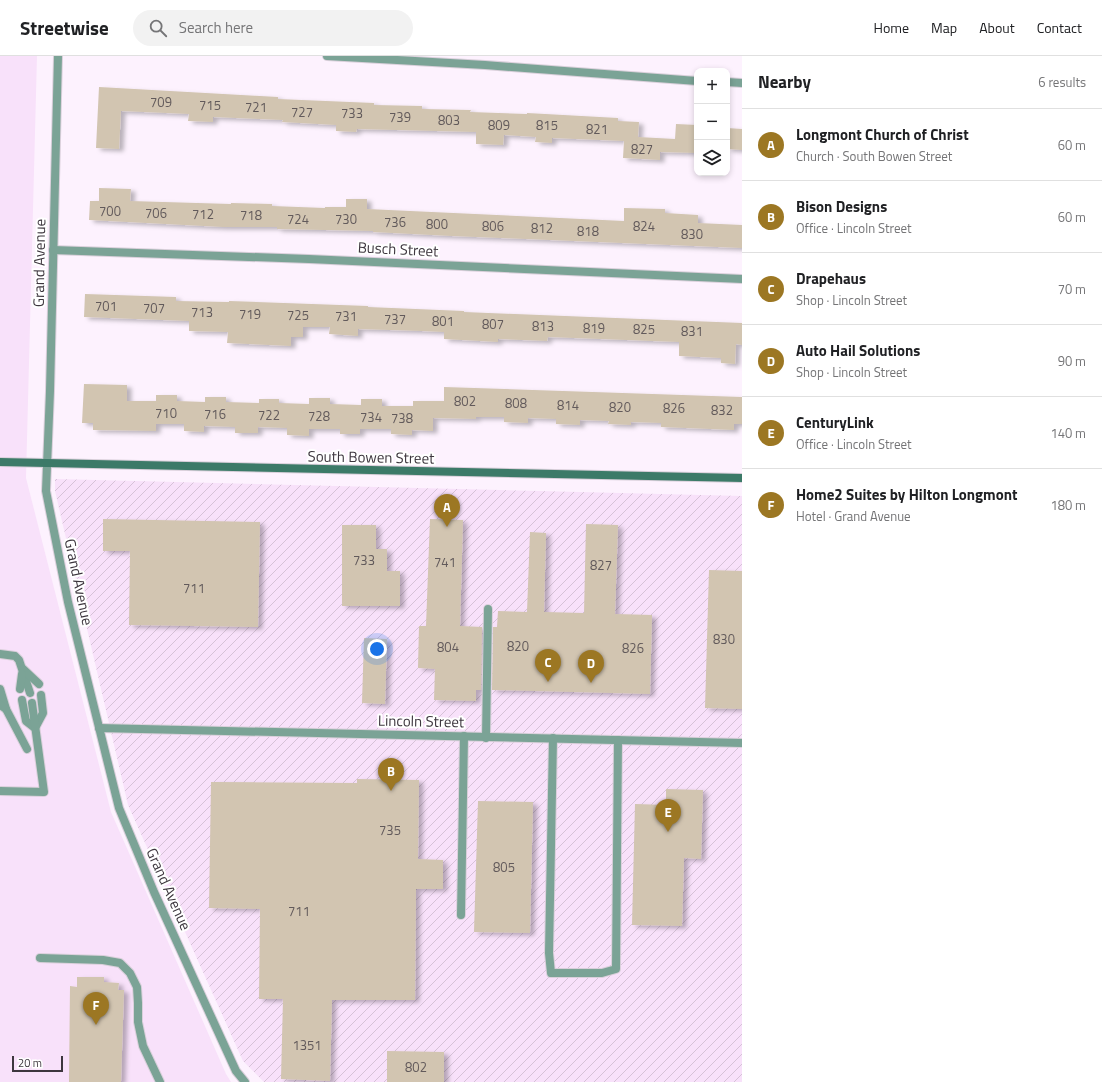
<!DOCTYPE html>
<meta charset="utf-8">
<style>
:root{--surface:#fff;--page:#f2f2f2;--text:#202124;--muted:#757577;--line:#e0e0e0;--accent:#9c7723}
body{margin:0;font-family:"Titillium Web",sans-serif;background:var(--page);color:var(--text)}
.controls{position:absolute;right:12px;top:12px;display:grid;overflow:hidden;border-radius:8px;box-shadow:0 2px 6px #0003}
.controls button{width:36px;height:36px;display:grid;place-items:center;padding:0;border:0;border-bottom:1px solid var(--line);background:var(--surface);color:var(--text);font:20px sans-serif}
.scale{position:absolute;left:12px;bottom:10px;width:51px;box-sizing:border-box;padding-left:4px;border:2px solid #3d363e;border-top:0;font-size:11px;line-height:14px;white-space:nowrap;color:#3d363e;-webkit-text-stroke:3px #fff;paint-order:stroke}
.you{position:absolute;left:377px;top:593px;width:14px;height:14px;margin:-10px;border:3px solid #fff;border-radius:50%;background:#1a73e8;box-shadow:0 0 0 6px #1a73e833}
.badge{display:grid;place-items:center;width:26px;height:26px;border-radius:50%;background:var(--accent);color:#fff;font-size:13px;font-weight:700}
.pin{position:absolute;translate:-50% -33px;filter:drop-shadow(0 1px 2px #0008)}
.pin::after{content:'';position:absolute;top:21px;width:14px;height:12px;background:inherit;clip-path:polygon(0 0,100% 0,50% 100%)}
.list{margin:0;padding:0;list-style:none}
h2{display:flex;justify-content:space-between;align-items:center;height:52px;margin:0;padding:0 16px;font-size:17px}
h2 small{font-size:13px;font-weight:400;color:var(--muted)}
.list li{display:grid;grid-template-columns:26px 1fr auto;gap:12px;align-items:center;box-sizing:border-box;height:72px;padding:0 16px;border-top:1px solid var(--line)}
.list b{display:block;font-size:15px;white-space:nowrap}
.list p{margin:0;font-size:13px;white-space:nowrap;color:var(--muted)}
.list em{font-size:13px;font-style:normal;color:var(--muted)}
.icon{flex:none;width:22px;height:22px;fill:none;stroke:currentColor;stroke-width:2;stroke-linecap:round;stroke-linejoin:round}
.map{position:relative;flex:none;width:742px;height:1026px;overflow:hidden}
header{display:flex;align-items:center;gap:24px;box-sizing:border-box;height:56px;padding:0 20px;background:var(--surface);border-bottom:1px solid var(--line)}
header strong{font-size:19px}
nav{display:flex;gap:22px;margin-inline-start:auto;font-size:14px}
.search{width:280px;height:36px;background:var(--page);display:flex;align-items:center;gap:10px;box-sizing:border-box;padding:0 14px;border-radius:22px;color:var(--muted);font-size:15px}
main{display:flex}
aside{flex:1;background:var(--surface)}
.map>svg:first-child{display:block}
.built{fill:#f8e1fa}
.industrial{fill:url(#industrial-furrows)}
.building{fill:#d2c5b1;filter:url(#shadow)}
.lines{fill:none;stroke-linecap:round;stroke-linejoin:round}
.lane-casing{stroke:#dad0db;stroke-width:10}
.street-casing{stroke:#dad0db;stroke-width:10}
.secondary-casing{stroke:#dad0db;stroke-width:10}
.lane{stroke:#7ba396;stroke-width:8}
.street{stroke:#7ba396;stroke-width:8}
.secondary{stroke:#3c7a68;stroke-width:8}
.labels{text-anchor:middle;dominant-baseline:central;stroke-width:4;stroke-linejoin:round;paint-order:stroke}
.number-label{font-size:13px;fill:#625a5b}
.street-label{font-size:15px;fill:#3d363e;stroke:#fff}
</style>
<header>
<strong>Streetwise</strong>
<div class="search"><svg class="icon" aria-label="search" viewBox="0 0 24 24"><circle cx="10" cy="10" r="6"/><path d="M15 15l6 6"/></svg>Search here</div>
<nav><a>Home</a><a>Map</a><a>About</a><a>Contact</a></nav>
</header>
<main>
<div class="map">
<svg width="742" height="1026" viewBox="0 0 742 1026">
<defs>
<pattern id="industrial-furrows" width="10" height="10" patternUnits="userSpaceOnUse"><rect width="10" height="10" fill="#f8e1fa"/><path d="M-1 1l2-2M0 10L10 0M9 11l2-2" fill="none" stroke="#d6c2d7"/></pattern>
<filter id="shadow"><feDropShadow dx="4.5" dy="2.5" stdDeviation="2" flood-color="#0004"/></filter>
</defs>
<rect width="100%" height="100%" fill="#fdf2fe"/>
<!-- built -->
<polygon class="built" points="0,0 37,0 26,422 111,756 226,1018 231,1026 0,1026"/>
<!-- industrial -->
<polygon class="industrial" points="55,423 742,440 742,1026 264,1026 243,1005 128,749 55,435"/>
<!-- building -->
<g class="building">
<polygon points="99,31 278,41 278,43 374,47 374,49 422,50 422,53 471,54 470,56 527,58 527,57 618,62 618,65 639,66 638,81 675,83 676,68 697,69 697,97 660,96 660,104 623,102 624,85 552,82 552,87 535,86 536,81 504,79 503,89 476,88 476,76 357,73 356,76 336,75 336,69 282,66 283,64 213,61 213,66 188,65 189,58 121,55 119,93 96,92"/>
<polygon points="727,72 742,73 742,94 727,93"/>
<polygon points="99,132 131,133 130,145 231,148 231,147 272,148 272,150 325,152 325,151 346,151 346,143 367,143 367,153 624,165 624,152 665,153 665,157 698,159 698,167 742,169 742,192 452,180 373,176 373,175 277,173 277,171 223,171 89,164 90,145 99,145"/>
<polygon points="85,238 176,241 176,245 229,246 229,245 368,250 368,251 464,255 464,256 742,267 742,289 736,288 735,308 721,307 721,302 679,300 679,286 548,281 547,285 498,283 498,286 444,283 444,276 422,275 358,273 358,280 329,278 330,271 303,271 303,281 291,281 291,290 227,287 228,276 189,275 189,265 84,261"/>
<polygon points="84,328 127,329 127,345 156,345 156,339 177,339 177,345 205,346 205,341 226,341 226,346 259,347 259,343 279,343 279,347 309,348 309,342 330,342 330,348 361,349 361,343 382,343 382,350 413,350 413,345 444,345 444,331 742,341 742,368 734,368 734,374 711,373 661,371 661,367 631,366 631,369 608,368 609,365 580,364 580,369 556,368 556,363 528,362 528,367 504,366 504,361 476,361 476,363 433,362 433,375 412,374 412,379 391,378 391,373 360,373 360,378 340,378 340,373 309,373 309,380 287,379 287,372 258,371 258,377 235,377 235,371 204,370 204,376 184,375 184,368 156,368 156,375 93,374 93,367 82,367"/>
<polygon points="103,463 260,466 258,571 129,569 130,495 103,495"/>
<polygon points="430,463 463,464 460,570 482,571 481,634 476,634 476,645 434,644 435,613 418,612 419,570 426,570"/>
<polygon points="586,468 618,469 615,558 652,559 650,638 492,634 493,571 497,571 498,555 527,556 530,476 546,477 544,556 584,557"/>
<polygon points="342,469 376,469 376,493 387,493 387,515 400,515 400,550 342,550"/>
<polygon points="709,514 742,515 742,653 705,652"/>
<polygon points="364,582 387,583 385,648 362,647"/>
<polygon points="357,723 419,724 418,803 443,804 443,833 416,833 415,944 332,944 330,1025 281,1023 283,943 259,943 260,853 209,852 211,726 357,727"/>
<polygon points="666,733 703,734 701,803 684,802 682,870 632,869 635,748 666,749"/>
<polygon points="478,745 533,746 530,877 474,876"/>
<polygon points="77,921 104,921 104,926 119,927 118,934 124,934 121,1026 69,1026 70,930 77,931"/>
<polygon points="387,995 444,996 444,1026 387,1026"/>
</g>
<g class="lines">
<!-- lane casing -->
<g class="lane-casing">
<g id="lane">
<polyline points="0,598 15,600 19,604 30,637"/>
<polyline points="23,613 39,628"/>
<polyline points="0,633 6,653"/>
<polyline points="20,633 22,618"/>
<polyline points="22,644 26,665 35,672 43,657 41,639"/>
<polyline points="0,649 6,653 27,693"/>
<polyline points="486,682 488,553"/>
<polyline points="553,682 549,897 551,917 602,917 616,913 618,684"/>
<polyline points="0,735 44,736 32,647"/>
<polyline points="461,859 464,680"/>
<polyline points="40,902 103,904 120,907 130,917 137,931 138,947 138,966 143,990 160,1026"/>
</g>
</g>
<!-- street casing -->
<g class="street-casing">
<g id="street">
<polyline points="58,0 50,335 46,435 68,546 119,752 154,836 236,1015 245,1026"/>
<polyline points="327,0 485,9 697,25"/>
<polyline points="727,26 742,27"/>
<polyline points="53,194 309,203 742,223"/>
<polyline points="99,672 742,687"/>
</g>
</g>
<!-- secondary casing -->
<g class="secondary-casing">
<polyline id="secondary" points="0,406 742,422"/>
</g>
<!-- lane -->
<use href="#lane" class="lane"/>
<!-- street -->
<use href="#street" class="street"/>
<!-- secondary -->
<use href="#secondary" class="secondary"/>
</g>
<g class="labels">
<!-- number labels -->
<g class="number-label">
<text x="161" y="46">709</text>
<text x="210" y="49">715</text>
<text x="256" y="51">721</text>
<text x="302" y="56">727</text>
<text x="352" y="57">733</text>
<text x="400" y="61">739</text>
<text x="449" y="64">803</text>
<text x="499" y="69">809</text>
<text x="547" y="69">815</text>
<text x="597" y="73">821</text>
<text x="642" y="93">827</text>
<text x="110" y="155">700</text>
<text x="156" y="157">706</text>
<text x="203" y="158">712</text>
<text x="251" y="159">718</text>
<text x="298" y="163">724</text>
<text x="346" y="163">730</text>
<text x="395" y="166">736</text>
<text x="437" y="168">800</text>
<text x="493" y="170">806</text>
<text x="644" y="170">824</text>
<text x="542" y="172">812</text>
<text x="588" y="175">818</text>
<text x="692" y="178">830</text>
<text x="106" y="250">701</text>
<text x="154" y="252">707</text>
<text x="202" y="256">713</text>
<text x="250" y="258">719</text>
<text x="298" y="259">725</text>
<text x="346" y="260">731</text>
<text x="395" y="263">737</text>
<text x="443" y="265">801</text>
<text x="493" y="268">807</text>
<text x="543" y="270">813</text>
<text x="594" y="272">819</text>
<text x="644" y="273">825</text>
<text x="692" y="275">831</text>
<text x="465" y="345">802</text>
<text x="516" y="347">808</text>
<text x="568" y="349">814</text>
<text x="620" y="351">820</text>
<text x="674" y="352">826</text>
<text x="722" y="354">832</text>
<text x="166" y="357">710</text>
<text x="215" y="358">716</text>
<text x="269" y="359">722</text>
<text x="319" y="360">728</text>
<text x="371" y="361">734</text>
<text x="402" y="362">738</text>
<text x="364" y="504">733</text>
<text x="445" y="506">741</text>
<text x="601" y="509">827</text>
<text x="194" y="532">711</text>
<text x="724" y="583">830</text>
<text x="518" y="590">820</text>
<text x="448" y="591">804</text>
<text x="633" y="592">826</text>
<text x="390" y="774">735</text>
<text x="504" y="811">805</text>
<text x="299" y="855">711</text>
<text x="307" y="989">1351</text>
<text x="416" y="1011">802</text>
</g>
<!-- street labels -->
<g class="street-label">
<text transform="translate(398 193) rotate(3)">Busch Street</text>
<text transform="translate(39 207) rotate(-89)">Grand Avenue</text>
<text transform="translate(371 401) rotate(1)">South Bowen Street</text>
<text transform="translate(79 526) rotate(78)">Grand Avenue</text>
<text transform="translate(421 665) rotate(1)">Lincoln Street</text>
<text transform="translate(169 833) rotate(66)">Grand Avenue</text>
</g>
</g>
</svg>
<div class="controls">
<button>+</button>
<button>−</button>
<button><svg class="icon" aria-label="layers" viewBox="0 0 24 24"><path d="M12 4l9 5-9 5-9-5zM3 14l9 5 9-5"/></svg></button>
</div>
<div class="scale">20 m</div>
<div class="you"></div>
<div class="pin badge" style="left:447px;top:471px">A</div>
<div class="pin badge" style="left:391px;top:735px">B</div>
<div class="pin badge" style="left:548px;top:626px">C</div>
<div class="pin badge" style="left:591px;top:627px">D</div>
<div class="pin badge" style="left:668px;top:776px">E</div>
<div class="pin badge" style="left:96px;top:969px">F</div>
</div>
<aside>
<h2>Nearby<small>6 results</small></h2>
<ul class="list">
<li><span class="badge">A</span><div><b>Longmont Church of Christ</b><p>Church · South Bowen Street</p></div><em>60 m</em></li>
<li><span class="badge">B</span><div><b>Bison Designs</b><p>Office · Lincoln Street</p></div><em>60 m</em></li>
<li><span class="badge">C</span><div><b>Drapehaus</b><p>Shop · Lincoln Street</p></div><em>70 m</em></li>
<li><span class="badge">D</span><div><b>Auto Hail Solutions</b><p>Shop · Lincoln Street</p></div><em>90 m</em></li>
<li><span class="badge">E</span><div><b>CenturyLink</b><p>Office · Lincoln Street</p></div><em>140 m</em></li>
<li><span class="badge">F</span><div><b>Home2 Suites by Hilton Longmont</b><p>Hotel · Grand Avenue</p></div><em>180 m</em></li>
</ul>
</aside>
</main>
